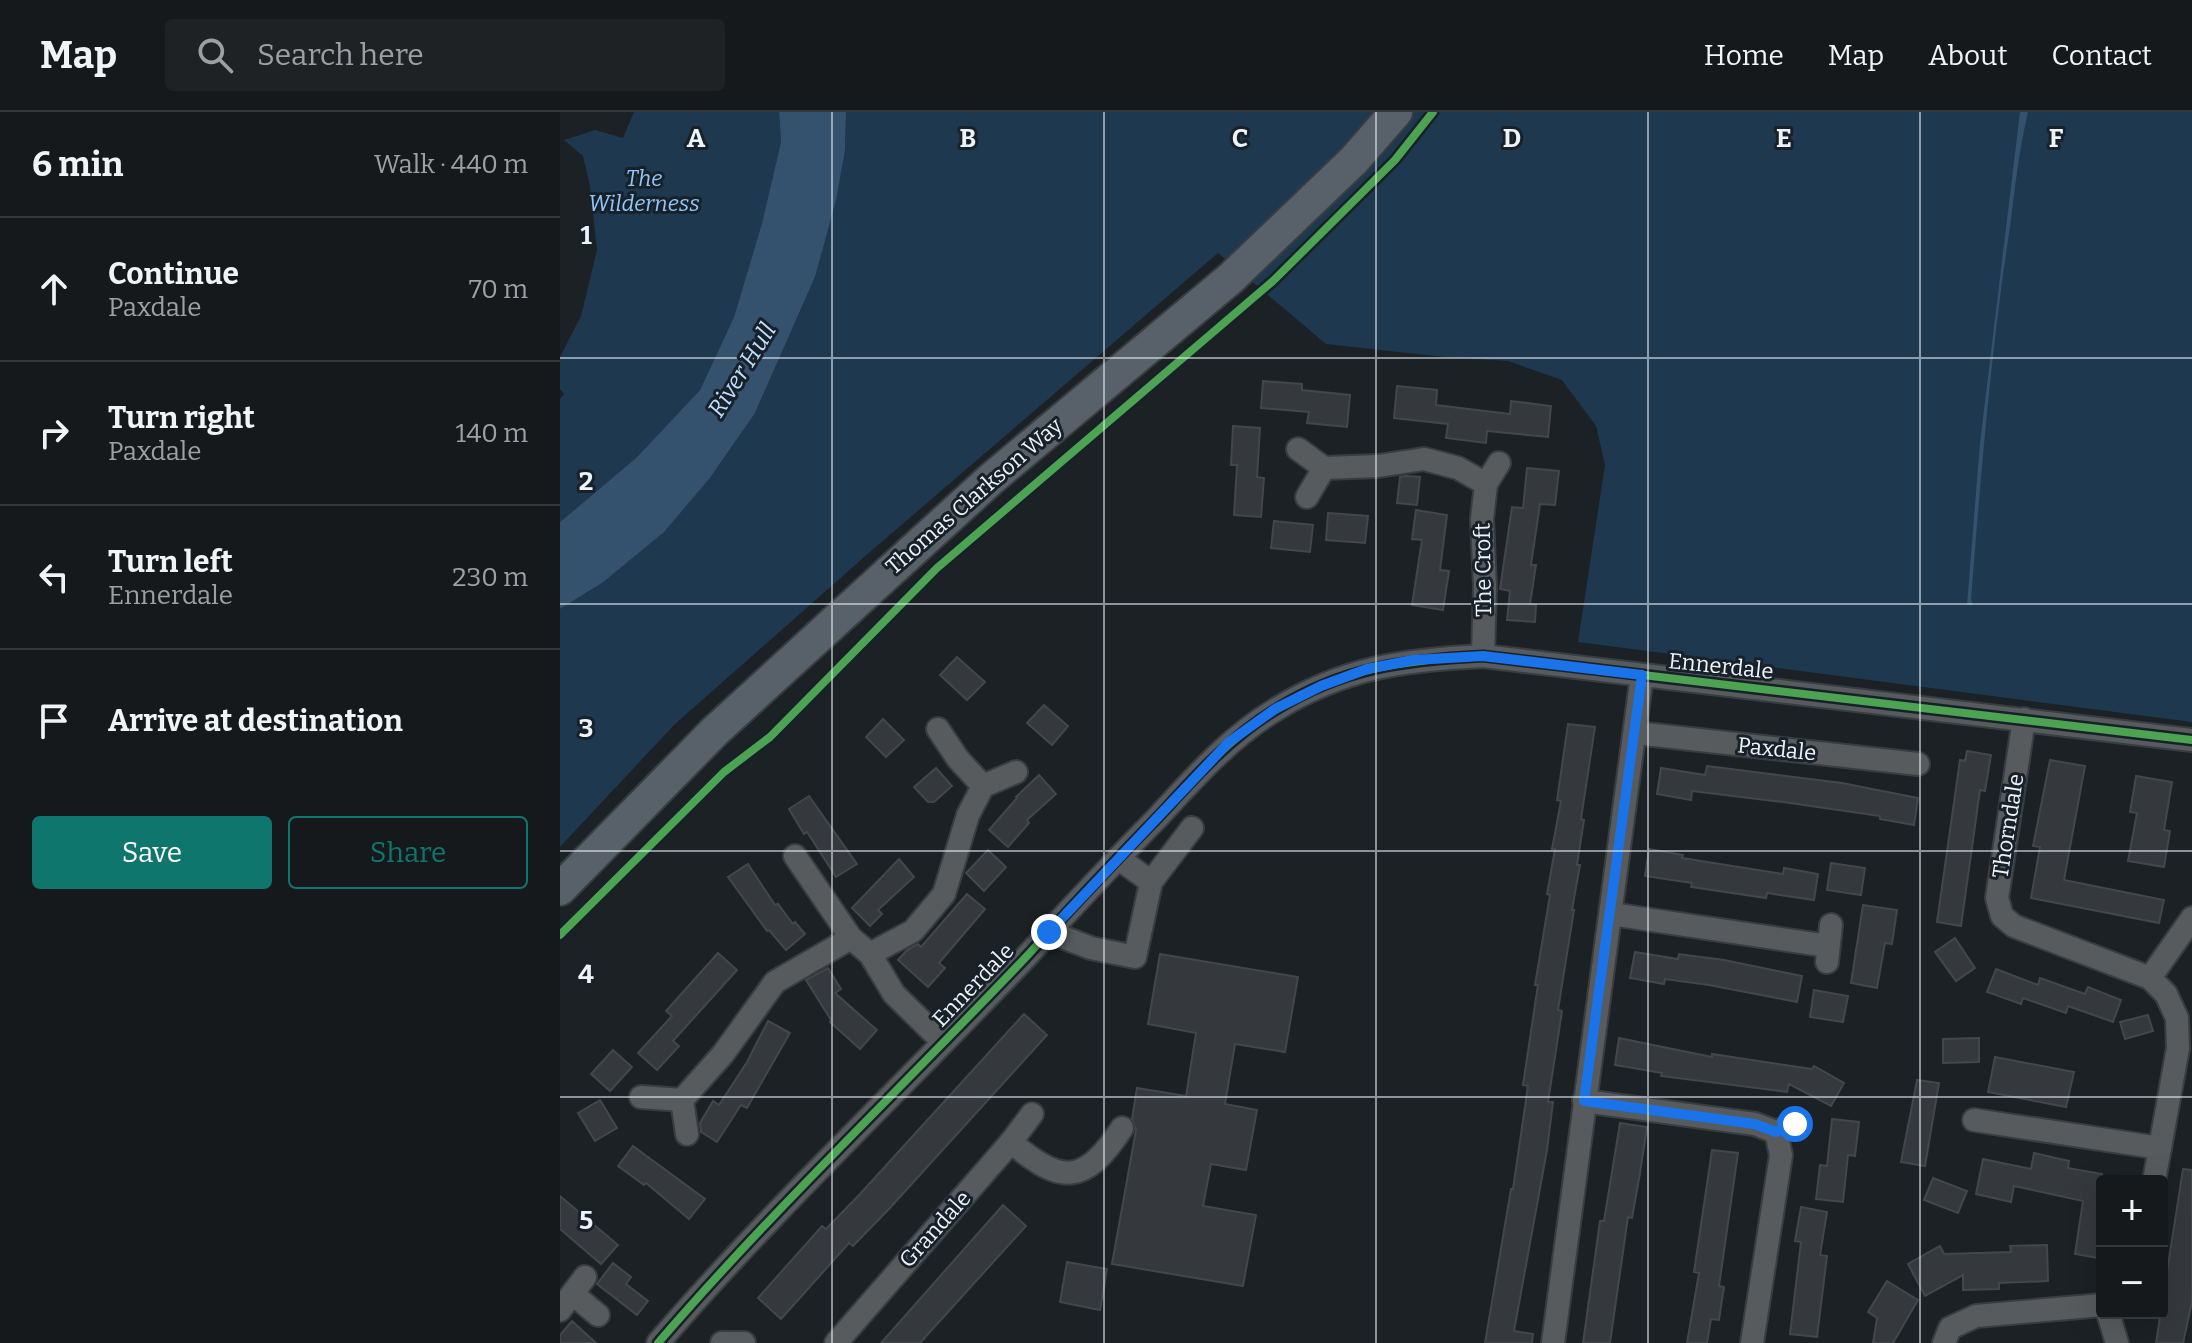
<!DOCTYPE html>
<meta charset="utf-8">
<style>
:root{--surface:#15191c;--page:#1e2225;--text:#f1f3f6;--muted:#9da0a3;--line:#34383b;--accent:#0f766e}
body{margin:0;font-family:Bitter,serif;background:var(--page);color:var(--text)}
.controls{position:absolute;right:24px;bottom:24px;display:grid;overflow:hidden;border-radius:8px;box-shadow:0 8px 32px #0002}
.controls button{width:72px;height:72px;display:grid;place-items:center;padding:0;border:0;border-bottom:2px solid var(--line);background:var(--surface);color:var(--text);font:40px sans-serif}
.stop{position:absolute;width:24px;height:24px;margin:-18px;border:6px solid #1a73e8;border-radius:50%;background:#fff}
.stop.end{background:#1a73e8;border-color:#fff;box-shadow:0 2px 8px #0008}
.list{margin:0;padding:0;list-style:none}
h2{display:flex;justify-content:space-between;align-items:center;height:104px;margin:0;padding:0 32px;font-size:34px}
h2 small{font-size:26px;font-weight:400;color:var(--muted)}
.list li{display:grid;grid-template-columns:52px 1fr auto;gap:24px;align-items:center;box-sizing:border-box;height:144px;padding:0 32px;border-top:2px solid var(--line)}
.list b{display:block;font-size:30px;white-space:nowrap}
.list p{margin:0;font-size:26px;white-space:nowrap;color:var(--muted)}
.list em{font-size:26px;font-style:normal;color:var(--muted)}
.actions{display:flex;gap:16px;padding:24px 32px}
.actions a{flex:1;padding:18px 0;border:2px solid var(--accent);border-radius:8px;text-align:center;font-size:28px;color:var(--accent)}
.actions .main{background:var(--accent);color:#fff}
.icon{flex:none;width:44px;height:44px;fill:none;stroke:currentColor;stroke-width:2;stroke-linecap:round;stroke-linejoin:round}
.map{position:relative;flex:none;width:1632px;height:1231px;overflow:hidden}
header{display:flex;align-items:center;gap:48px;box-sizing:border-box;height:112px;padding:0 40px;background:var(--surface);border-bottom:2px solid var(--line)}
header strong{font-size:38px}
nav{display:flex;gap:44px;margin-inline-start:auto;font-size:28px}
.search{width:560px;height:72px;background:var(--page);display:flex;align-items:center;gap:20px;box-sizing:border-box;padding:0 28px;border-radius:8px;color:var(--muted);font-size:30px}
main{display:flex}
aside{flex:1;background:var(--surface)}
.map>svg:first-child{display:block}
.green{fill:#1e3850}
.water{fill:#34516d}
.building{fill:#35393d;stroke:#43474b;stroke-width:2}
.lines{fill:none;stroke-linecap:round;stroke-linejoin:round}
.minor-casing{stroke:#393d40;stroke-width:26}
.highway-casing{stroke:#393d40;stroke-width:36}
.minor{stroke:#575b5e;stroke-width:22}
.highway{stroke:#586169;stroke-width:32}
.cycleway-casing{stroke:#18212a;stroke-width:13}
.cycleway{stroke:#4ca352;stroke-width:8}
.route{stroke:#1a73e8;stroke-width:10}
.grid{fill:none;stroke:#edf3f9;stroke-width:2;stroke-opacity:0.55}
.labels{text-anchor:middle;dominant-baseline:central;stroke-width:6;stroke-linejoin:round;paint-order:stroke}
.park-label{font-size:22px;font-style:italic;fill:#91c6fa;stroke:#18212a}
.street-label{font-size:22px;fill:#edf3f9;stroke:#18212a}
.water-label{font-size:24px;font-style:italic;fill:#bfdffe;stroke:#18212a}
.grid-label{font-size:26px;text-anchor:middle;font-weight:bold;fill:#edf3f9;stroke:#18212a;stroke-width:6;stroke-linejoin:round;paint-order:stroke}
</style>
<header>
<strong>Map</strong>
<div class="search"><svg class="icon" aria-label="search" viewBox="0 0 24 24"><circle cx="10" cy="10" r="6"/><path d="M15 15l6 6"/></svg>Search here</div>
<nav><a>Home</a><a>Map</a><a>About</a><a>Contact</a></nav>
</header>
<main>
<aside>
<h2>6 min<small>Walk · 440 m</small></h2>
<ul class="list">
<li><svg class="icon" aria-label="ahead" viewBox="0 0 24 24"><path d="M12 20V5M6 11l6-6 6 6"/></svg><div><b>Continue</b><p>Paxdale</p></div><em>70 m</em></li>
<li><svg class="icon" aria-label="right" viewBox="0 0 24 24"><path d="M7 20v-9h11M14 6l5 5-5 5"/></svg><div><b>Turn right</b><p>Paxdale</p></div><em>140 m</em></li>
<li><svg class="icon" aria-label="left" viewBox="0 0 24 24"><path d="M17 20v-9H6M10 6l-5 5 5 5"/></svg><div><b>Turn left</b><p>Ennerdale</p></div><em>230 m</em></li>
<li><svg class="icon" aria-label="arrive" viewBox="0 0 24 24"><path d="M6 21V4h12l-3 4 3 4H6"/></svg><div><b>Arrive at destination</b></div></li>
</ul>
<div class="actions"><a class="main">Save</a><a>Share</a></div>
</aside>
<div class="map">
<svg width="1632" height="1231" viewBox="0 0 1632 1231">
<rect width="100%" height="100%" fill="#1c2126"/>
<!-- green -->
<g class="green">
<polygon points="74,0 219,0 221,30 202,111 174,205 140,278 76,346 0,410 0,287 4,282 0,277 0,245 21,204 37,138 30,74 23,44 4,28 35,18 63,26"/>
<polygon points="286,0 1632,0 1632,610 1018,530 1045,353 1036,314 1002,268 948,249 884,245 766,232 658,141 310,440 114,613 0,735 0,497 42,471 195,301 255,165 285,38"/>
</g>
<!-- water -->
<g class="water">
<polygon points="219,0 286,0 285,38 276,88 255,165 195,301 149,367 104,420 42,471 0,497 0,410 76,346 140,278 174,205 202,111 221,30"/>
<path d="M1460 0H1468C1459 38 1455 76 1450 115 1431 238 1421 362 1411 487L1413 493H1407L1420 331Z"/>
</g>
<!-- building -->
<g class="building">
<polygon points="703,269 742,272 742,278 790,283 787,315 747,311 749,300 701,296"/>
<polygon points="837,274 877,278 876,293 950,302 951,289 991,294 988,325 927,319 926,331 886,326 888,312 834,306"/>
<polygon points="673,314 700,316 697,365 704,366 701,405 674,403 677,353 671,353"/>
<polygon points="967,356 999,359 995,393 980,392 971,453 976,453 970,492 976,493 975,510 947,508 950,479 940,477 952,395 963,396"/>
<polygon points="847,364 860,365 857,393 837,391 840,365"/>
<polygon points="856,398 887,403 880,458 889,459 883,498 852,493 862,428 852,427"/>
<polygon points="768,401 808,404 805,431 766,428"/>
<polygon points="714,409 753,413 750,440 711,436"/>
<polygon points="397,545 425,570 407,588 380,563"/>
<polygon points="484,593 508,614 492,633 467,611"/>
<polygon points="323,607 344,628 326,645 306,625"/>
<polygon points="1008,612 1035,615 1021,707 1024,708 1017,753 1020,753 1012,798 1014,798 998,898 1002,899 988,990 993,990 987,1038 954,1219 973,1222 972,1231 925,1231 951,1077 953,1077 968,974 963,973 978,873 975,873 990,783 987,782 995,737 992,737 1001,689 997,688"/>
<polygon points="1407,639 1431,643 1425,679 1420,678 1401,814 1377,810 1400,648 1405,649"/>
<polygon points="1490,648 1525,654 1504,768 1604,788 1599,811 1471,786 1480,735 1473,734"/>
<polygon points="1147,654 1282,671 1358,686 1354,713 1320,707 1320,704 1223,690 1132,679 1131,688 1097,682 1101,656 1145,663"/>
<polygon points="376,656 392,674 374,690 368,690 354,675"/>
<polygon points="479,663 496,682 467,708 469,711 448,735 429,718 457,686 456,685"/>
<polygon points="1576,664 1612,670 1604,718 1610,719 1604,755 1568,749 1577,701 1570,700"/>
<polygon points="249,684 297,752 276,765 247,720 244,722 229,697"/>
<polygon points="1089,737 1123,743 1122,746 1223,762 1224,756 1258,762 1254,788 1207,781 1206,786 1165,780 1131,775 1132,771 1085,764"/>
<polygon points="428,738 446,755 424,779 406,761"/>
<polygon points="339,747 354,765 318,798 322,802 310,814 292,796"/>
<polygon points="1271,751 1305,756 1301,783 1267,778"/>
<polygon points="188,752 215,793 218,792 233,812 235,810 245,822 226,838 209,818 207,819 168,765"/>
<polygon points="407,782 425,797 379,851 385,856 368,875 338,848 347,838 358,832 361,835"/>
<polygon points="1303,793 1337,798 1332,832 1325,831 1317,876 1291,871"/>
<polygon points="1395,826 1415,856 1396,869 1375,840"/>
<polygon points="1075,840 1118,847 1119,842 1164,848 1242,864 1237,890 1149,873 1105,867 1104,872 1070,866"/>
<polygon points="158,841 177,858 113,929 119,934 97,958 78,941 112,904 106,899"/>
<polygon points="600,842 738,865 725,940 675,932 665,992 697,998 686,1058 651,1052 643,1094 696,1103 683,1174 552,1152 576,1018 572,1007 577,976 626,984 636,921 588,912"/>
<polygon points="268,856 281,877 275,881 317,918 300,937 270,910 271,908 246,868"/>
<polygon points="1436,857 1478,873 1480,866 1525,882 1528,875 1561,888 1553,910 1508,894 1506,901 1463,886 1461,892 1427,880"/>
<polygon points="1254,878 1288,884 1283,910 1250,905"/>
<polygon points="464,902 487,923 329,1097 293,1134 289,1131 221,1207 198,1186 262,1114 266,1117 300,1082"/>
<polygon points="1588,903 1593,919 1565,927 1560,910"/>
<polygon points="208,909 230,921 187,996 181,993 157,1030 141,1020 140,1011 153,989 159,993 187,950"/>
<polygon points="1059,926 1152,945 1152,942 1252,957 1254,954 1284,971 1271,994 1229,972 1227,980 1101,964 1102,961 1055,953"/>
<polygon points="1419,926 1419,950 1383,951 1383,927"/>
<polygon points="53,938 72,955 50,979 31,962"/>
<polygon points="1435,945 1514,960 1506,995 1428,980"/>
<polygon points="1357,968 1379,971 1365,1054 1341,1050"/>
<polygon points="40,988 57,1016 35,1029 18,1001"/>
<polygon points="1272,1007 1299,1010 1295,1044 1288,1043 1283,1090 1256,1087 1260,1053 1267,1054"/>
<polygon points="1060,1011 1087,1015 1080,1061 1072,1106 1068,1105 1050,1231 1023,1231 1040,1109 1044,1109"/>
<polygon points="73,1034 145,1087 129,1107 86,1071 84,1073 58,1054"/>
<polygon points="1152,1038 1178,1041 1159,1174 1164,1175 1159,1208 1151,1207 1147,1231 1127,1231 1139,1161 1134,1160"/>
<polygon points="1474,1041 1509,1049 1508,1056 1542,1062 1542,1123 1538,1146 1515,1142 1523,1089 1454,1074 1451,1090 1416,1082 1423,1047 1471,1057"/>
<polygon points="1623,1057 1632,1058 1632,1190 1623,1231 1596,1231"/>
<polygon points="1373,1066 1407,1079 1398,1101 1364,1088"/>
<polygon points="0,1084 58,1133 41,1152 0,1117"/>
<polygon points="443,1093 466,1114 360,1231 321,1231"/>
<polygon points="1241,1095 1267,1100 1260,1143 1267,1144 1257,1225 1230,1222 1241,1130 1235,1129"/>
<polygon points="1487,1133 1488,1169 1439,1171 1439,1177 1403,1178 1403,1163 1365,1184 1348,1152 1380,1134 1384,1142 1451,1140 1450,1134"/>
<polygon points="507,1150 547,1157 540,1198 500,1190"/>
<polygon points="53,1151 71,1165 66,1172 88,1189 77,1203 37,1172"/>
<polygon points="1327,1169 1358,1188 1333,1231 1313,1231 1317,1206 1308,1200"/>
<polygon points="12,1209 36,1231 0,1231 0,1223"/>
</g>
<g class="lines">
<!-- minor casing -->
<g class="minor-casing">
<g id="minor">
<polyline points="738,337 764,356 747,385"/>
<polyline points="764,356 818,354 864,347 898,356 926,372 922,407 925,475 923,544"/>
<polyline points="926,372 939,351"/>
<polyline points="1464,607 1437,786 1442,804 1454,814 1590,866 1606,882 1617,906 1618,936 1594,1069"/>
<polyline points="1076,621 1358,652"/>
<polyline points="423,674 456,660"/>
<polyline points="235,744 291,826 310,842 334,882 383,930"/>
<polyline points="558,746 591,770"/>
<polyline points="1051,802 1268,834"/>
<polyline points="489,820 531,836 575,845 591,770 632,716"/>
<polyline points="310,842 353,819 384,782 408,703 423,674 398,647 378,617"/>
<polyline points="1267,850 1271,813"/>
<polyline points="1590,866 1632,806"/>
<polyline points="81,985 122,988 127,1022"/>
<polyline points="122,988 163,942 215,870 291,826"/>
<polyline points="1024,989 1195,1012 1216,1020 1221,1043 1192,1231"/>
<polyline points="1414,1008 1600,1036"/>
<polyline points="1216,1020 1235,1012"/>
<path d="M451 1030C501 1073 525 1073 562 1016"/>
<polyline points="13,1182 38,1203"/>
<polyline points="0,1198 25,1165"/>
<polyline points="1548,1201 1557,1231"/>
<path d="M98 1231C214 1096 344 974 466 845 510 797 554 750 599 704 635 665 669 626 715 598 784 555 844 548 923 544L1632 628"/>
<polyline points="162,1231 184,1231"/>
<polyline points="276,1231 451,1030 472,1002"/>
<polyline points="993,1231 1082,563"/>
<polyline points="1384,1231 1390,1216 1416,1204 1542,1193"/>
</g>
</g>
<!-- highway casing -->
<g class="highway-casing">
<polyline id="highway" points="0,777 154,620 431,367 671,166 794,48 836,0"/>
</g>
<!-- minor -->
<use href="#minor" class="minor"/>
<!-- highway -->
<use href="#highway" class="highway"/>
<!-- cycleway casing -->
<g class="cycleway-casing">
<g id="cycleway">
<polyline points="0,823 164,660 210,625 377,456 713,169 835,48 873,0"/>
<path d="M98 1231C214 1096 344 974 466 845 510 797 554 750 599 704 635 665 669 626 715 598 784 555 844 548 923 544L1632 628"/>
</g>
</g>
<!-- cycleway -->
<use href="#cycleway" class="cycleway"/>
</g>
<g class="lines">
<!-- route -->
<polyline class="route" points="489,820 669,630 715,597 761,574 807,557 853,548 923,544 1082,563 1024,989 1195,1012 1216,1020 1235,1012"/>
</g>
<!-- grid -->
<path class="grid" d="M272 0V1231M544 0V1231M816 0V1231M1088 0V1231M1360 0V1231M0 246H1632M0 492H1632M0 739H1632M0 985H1632"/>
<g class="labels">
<!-- park labels -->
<g class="park-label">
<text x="84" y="66">The<tspan x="84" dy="25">Wilderness</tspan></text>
</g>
<!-- street labels -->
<g class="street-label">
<text transform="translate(414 384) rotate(-41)">Thomas Clarkson Way</text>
<text transform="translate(923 458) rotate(-91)">The Croft</text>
<text transform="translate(1161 554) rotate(6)">Ennerdale</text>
<text transform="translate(1217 637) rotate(6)">Paxdale</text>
<text transform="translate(1448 714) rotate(-81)">Thorndale</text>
<text transform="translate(413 873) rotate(-46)">Ennerdale</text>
<text transform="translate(375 1117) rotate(-48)">Grandale</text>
</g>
<!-- water labels -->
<g class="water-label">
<text transform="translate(182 258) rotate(-58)">River Hull</text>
</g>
</g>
<g class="grid-label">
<text x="136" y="35">A</text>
<text x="408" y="35">B</text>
<text x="680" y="35">C</text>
<text x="952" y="35">D</text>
<text x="1224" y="35">E</text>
<text x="1496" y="35">F</text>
<text x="26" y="132">1</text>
<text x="26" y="378">2</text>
<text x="26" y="625">3</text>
<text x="26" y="871">4</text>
<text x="26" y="1117">5</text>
</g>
</svg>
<div class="controls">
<button>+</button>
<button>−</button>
</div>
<div class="stop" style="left:1235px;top:1012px"></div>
<div class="stop end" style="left:489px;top:820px"></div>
</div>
</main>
